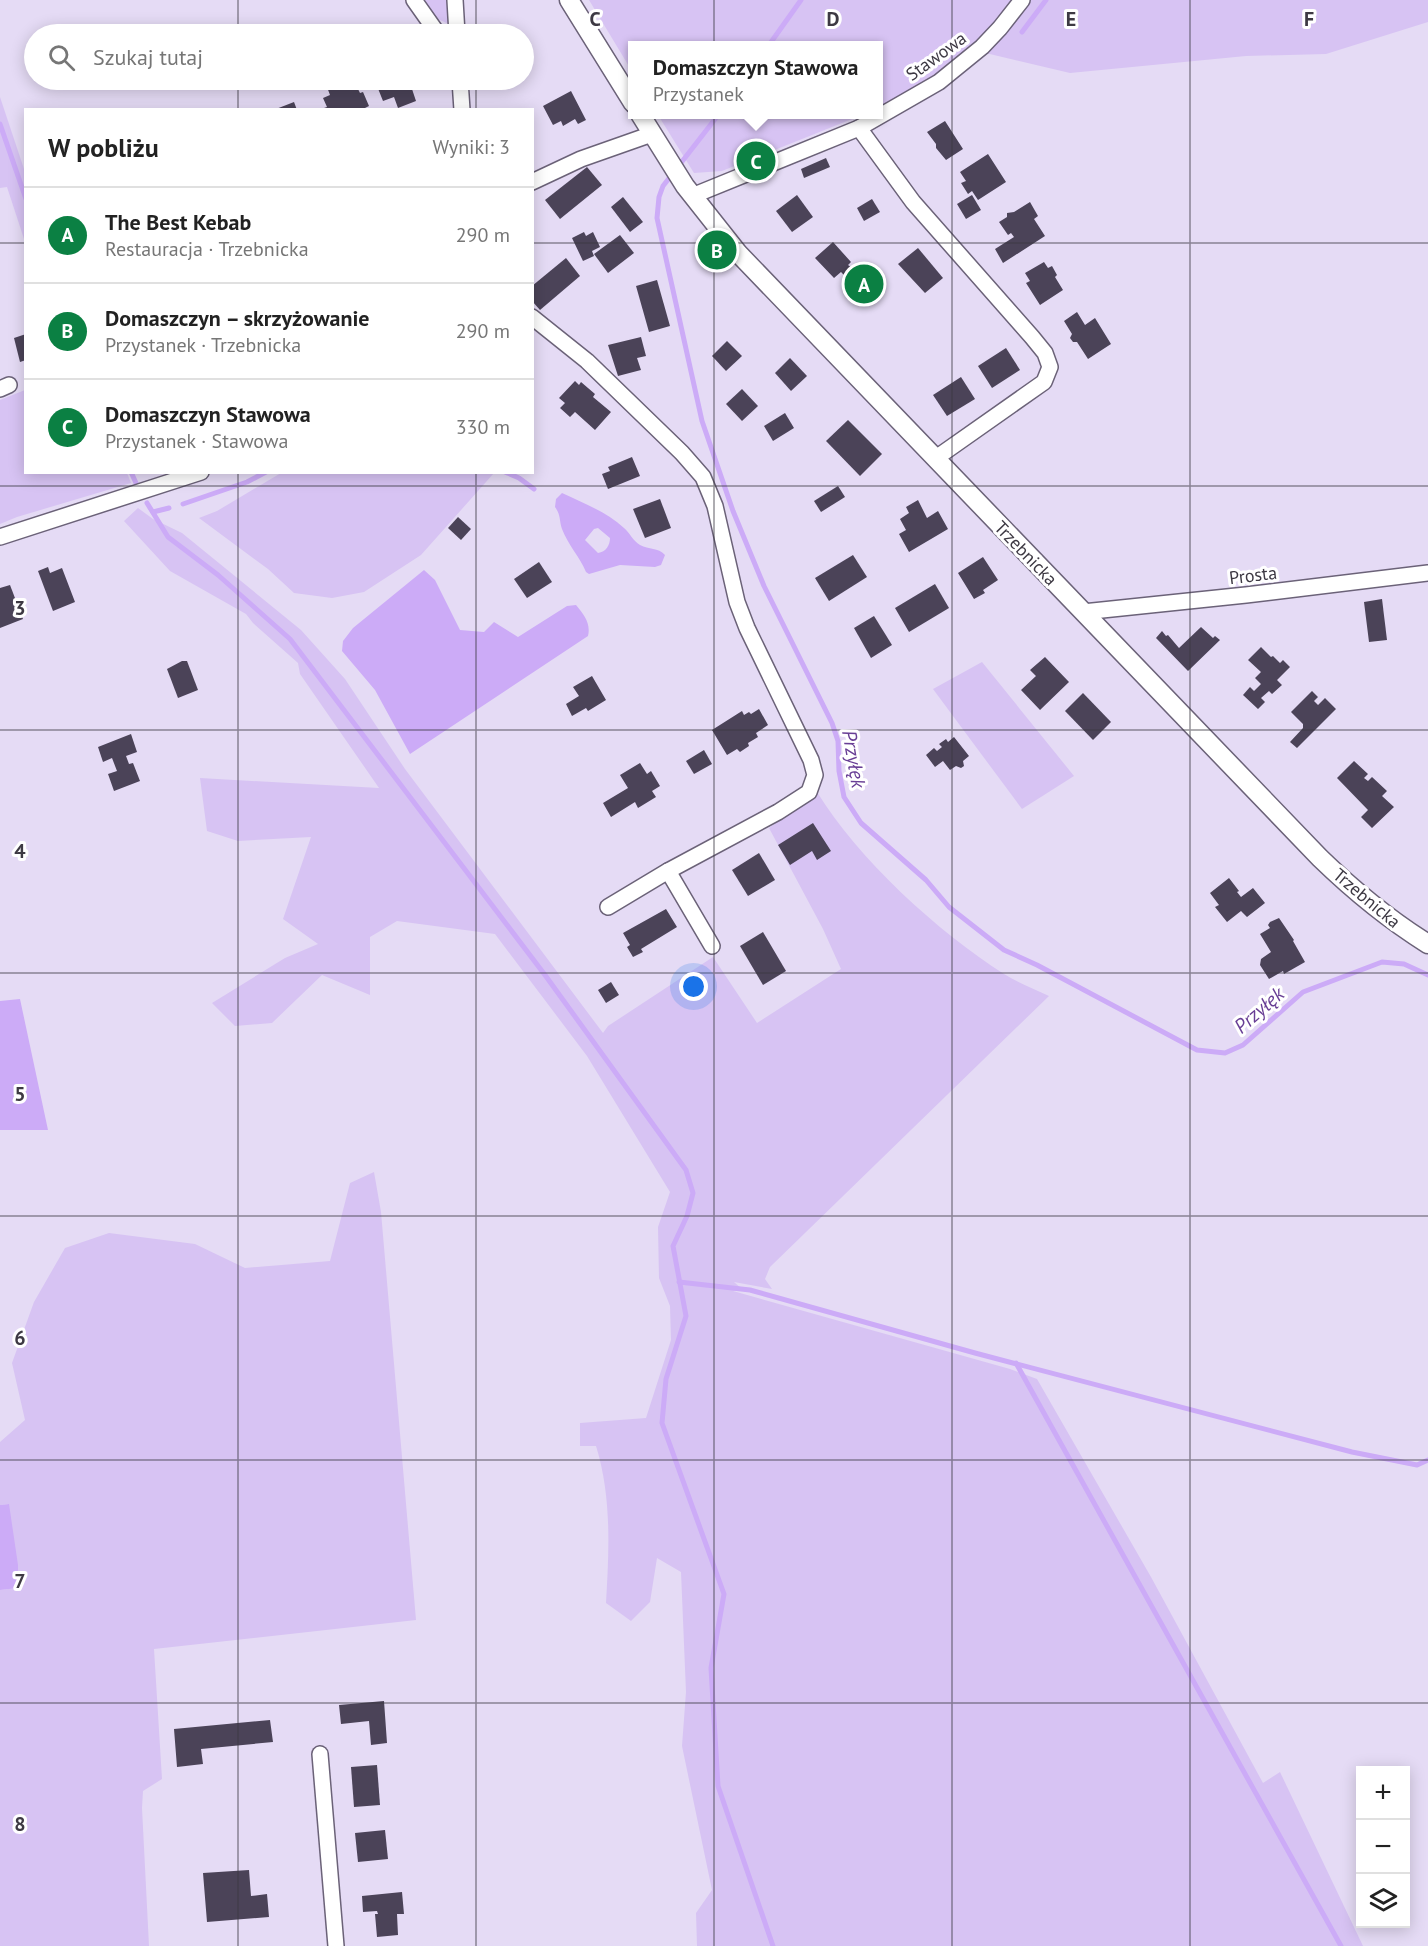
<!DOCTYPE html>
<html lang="pl">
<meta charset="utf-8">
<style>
:root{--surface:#fff;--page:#f2f2f2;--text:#222;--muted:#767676;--line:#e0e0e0;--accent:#0b8043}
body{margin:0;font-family:"PT Sans",sans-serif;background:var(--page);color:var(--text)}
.controls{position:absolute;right:18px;bottom:18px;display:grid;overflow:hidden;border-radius:0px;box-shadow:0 3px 15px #0003}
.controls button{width:54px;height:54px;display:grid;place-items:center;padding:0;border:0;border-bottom:2px solid var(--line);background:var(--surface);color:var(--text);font:30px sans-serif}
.you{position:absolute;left:694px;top:987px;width:21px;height:21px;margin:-15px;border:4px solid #fff;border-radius:50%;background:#1a73e8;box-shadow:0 0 0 9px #1a73e833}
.badge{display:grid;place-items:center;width:39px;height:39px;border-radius:50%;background:var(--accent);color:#fff;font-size:20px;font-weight:700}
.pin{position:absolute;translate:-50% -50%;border:3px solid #fff;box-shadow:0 2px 6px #0006}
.popup{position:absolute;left:628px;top:41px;width:255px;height:78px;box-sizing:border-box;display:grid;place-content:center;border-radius:0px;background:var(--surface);filter:drop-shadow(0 2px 4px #0005);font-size:20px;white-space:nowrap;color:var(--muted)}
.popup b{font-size:22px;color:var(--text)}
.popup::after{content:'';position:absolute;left:50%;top:100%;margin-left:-12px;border:12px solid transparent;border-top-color:var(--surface)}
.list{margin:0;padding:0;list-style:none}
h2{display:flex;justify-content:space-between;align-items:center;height:78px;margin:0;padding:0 24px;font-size:26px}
h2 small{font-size:20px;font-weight:400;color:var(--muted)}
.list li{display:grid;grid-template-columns:39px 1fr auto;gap:18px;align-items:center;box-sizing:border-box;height:96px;padding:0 24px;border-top:2px solid var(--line)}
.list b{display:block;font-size:22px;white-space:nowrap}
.list p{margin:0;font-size:20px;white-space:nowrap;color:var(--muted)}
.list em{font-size:20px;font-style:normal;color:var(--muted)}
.icon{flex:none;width:33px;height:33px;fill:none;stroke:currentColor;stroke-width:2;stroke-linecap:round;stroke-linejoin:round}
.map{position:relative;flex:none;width:1428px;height:1946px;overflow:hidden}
.search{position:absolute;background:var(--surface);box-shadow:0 3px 15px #0003;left:24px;top:24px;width:510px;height:66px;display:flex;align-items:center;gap:15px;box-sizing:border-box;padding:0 21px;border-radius:33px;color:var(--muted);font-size:22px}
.panel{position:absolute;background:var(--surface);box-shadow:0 3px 15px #0003;left:24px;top:108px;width:510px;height:366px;border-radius:0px}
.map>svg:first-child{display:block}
.green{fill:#d7c3f3}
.water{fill:#ccabf7;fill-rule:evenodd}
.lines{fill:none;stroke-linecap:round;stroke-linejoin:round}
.stream{stroke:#ccabf7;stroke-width:5}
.building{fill:#4b4358}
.minor-casing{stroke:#6b6278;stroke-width:18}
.tertiary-casing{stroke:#6b6278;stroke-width:21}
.minor{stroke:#fff;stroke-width:15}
.tertiary{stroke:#fff;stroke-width:18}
.grid{fill:none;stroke:#3d3943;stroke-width:1.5;stroke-opacity:0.55}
.labels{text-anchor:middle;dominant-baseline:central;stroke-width:6;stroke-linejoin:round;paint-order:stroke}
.street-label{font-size:18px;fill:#3d3943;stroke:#fff}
.water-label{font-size:20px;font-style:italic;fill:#683e95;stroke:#fff}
.grid-label{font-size:20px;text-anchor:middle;font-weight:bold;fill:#3d3943;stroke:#fff;stroke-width:6;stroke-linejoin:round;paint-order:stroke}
</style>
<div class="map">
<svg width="1428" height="1946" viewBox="0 0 1428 1946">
<rect width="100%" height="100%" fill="#e5dbf5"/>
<!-- green -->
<g class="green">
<polygon points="425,0 448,0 449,24 433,17"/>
<polygon points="589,0 1428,0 1428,22 1326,54 1246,56 1070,73 973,50 936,76 879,107 879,45 633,45 633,73"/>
<polygon points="0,97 24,169 25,169 25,242 7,187 0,188"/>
<polygon points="658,115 862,115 722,171 694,173"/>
<polygon points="25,390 26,472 127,473 131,483 17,517 0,524 0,400"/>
<polygon points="281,473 281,472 494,473 421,555 364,592 332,598 294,593 268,569 199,518 217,511"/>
<path d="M138 508 153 519 182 533 301 630 345 679 405 769 603 1033 608 1026 713 957 757 1023 841 969 823 929 769 828 817 792C858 859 938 932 1004 974 1018 983 1034 989 1049 996L770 1267 765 1279 772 1289 734 1282 742 1289 733 1291 1010 1369 1037 1379 1151 1577 1263 1783 1280 1772 1363 1946H697L696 1913 712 1890 682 1746 686 1692 681 1572 657 1558 650 1602 631 1621 606 1603C609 1551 612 1497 596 1446H580V1423L646 1418 671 1340 670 1306 659 1278 658 1227 670 1192 587 1056 495 934 397 921 370 937V995L322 975 272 1023 235 1026 212 1003 285 958 318 944 283 919 311 837 238 841 207 831 200 778 379 788 300 674 298 663 253 623 246 614 170 571 124 521Z"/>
<polygon points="982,662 1074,776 1022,809 933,689"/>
<polygon points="374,1172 381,1212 416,1620 154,1649 162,1779 143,1791 142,1808 149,1946 0,1946 0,1590 17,1588 8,1504 0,1505 0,1442 25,1420 12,1363 34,1302 65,1248 109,1233 195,1244 245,1268 330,1261 350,1183"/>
</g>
<!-- water -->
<g class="water">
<path d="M562 493C583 503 607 512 624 528 630 533 633 541 640 545 649 550 658 547 665 555L661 565 655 567 620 565 589 574 586 572C580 557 568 545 562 529 559 520 561 515 555 507L556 499ZM598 528 610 538C610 545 606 552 598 553L585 540 594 529Z"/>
<path d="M424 570 435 580 460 630 484 632 494 622 518 637 567 606 576 605C584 615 591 623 588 636L410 754 375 690 342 651 343 641 353 628Z"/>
<polygon points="20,999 48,1130 0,1130 0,1001"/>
<polygon points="9,1504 18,1565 18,1588 0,1590 0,1505"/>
</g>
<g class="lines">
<!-- stream -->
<g class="stream">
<polyline points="1022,32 1046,0"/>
<polyline points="769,45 801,0"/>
<polyline points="719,114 663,186 659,197 657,218 702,421 733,511 764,586 832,723 838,741 839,771 844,797 861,823 926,880 949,907 1004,950 1037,965 1197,1050 1225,1053 1243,1045 1303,992 1382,962 1404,964 1428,975"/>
<polyline points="0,124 26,199"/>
<polyline points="131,472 136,483"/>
<polyline points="505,472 519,478 534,489"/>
<polyline points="147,503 168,537 218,575 290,639 545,975 686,1170 693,1193 687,1216 673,1246 686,1316 666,1379 662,1423 724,1594 711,1668 718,1786 773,1946"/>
<polyline points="183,504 247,482 266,472"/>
<polyline points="153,512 169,508"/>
<polyline points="679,1282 750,1290 975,1353 1352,1452 1417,1465 1428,1460"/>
<polyline points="1016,1363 1341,1946"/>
</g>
</g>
<!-- building -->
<g class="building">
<polygon points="347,80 350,87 356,85 360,93 363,92 369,106 361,110 325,110 324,108 327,107 323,98 330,95 327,87"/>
<polygon points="378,80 420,80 422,85 412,89 416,101 398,108 394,97 383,101 377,86 380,85"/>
<polygon points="571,91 586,120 578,124 575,119 563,126 561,121 553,125 543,106"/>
<polygon points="294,102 297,110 276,110 276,109"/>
<polygon points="945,121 963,149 946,160 936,148 936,144 927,132"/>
<polygon points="988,154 1006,182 978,200 972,191 968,194 961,183 966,181 960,172"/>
<polygon points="826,158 830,167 804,178 801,169"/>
<polygon points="587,167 602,185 560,219 545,200"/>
<polygon points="797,195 813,217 792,232 776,211"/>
<polygon points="972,195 981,210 966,219 957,204"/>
<polygon points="623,197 643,222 630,232 611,207"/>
<polygon points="872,199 880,212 864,221 857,208"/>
<polygon points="1030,202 1038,216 1034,219 1045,236 1003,263 995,249 1014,237 1011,233 1008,235 999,222 1007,217 1007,213 1014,212"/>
<polygon points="584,232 586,236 593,232 600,247 592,251 594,256 583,261 572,238"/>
<polygon points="620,235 634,253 608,273 594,254"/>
<polygon points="833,242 851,262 848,265 852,268 844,275 841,272 834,278 815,258"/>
<polygon points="918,248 943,278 925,293 898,264"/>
<polygon points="566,258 580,276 540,310 532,301 532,286"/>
<polygon points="1044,262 1048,268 1052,266 1057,275 1055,277 1063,290 1040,305 1026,283 1030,281 1025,273"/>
<polygon points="864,274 875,286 864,295 854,283"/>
<polygon points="657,280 670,326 649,332 636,286"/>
<polygon points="1077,312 1085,325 1095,318 1111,344 1088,359 1077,342 1073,342 1070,338 1072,334 1064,321"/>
<polygon points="26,334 26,360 20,362 14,338"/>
<polygon points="641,337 646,356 637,358 641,370 618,376 608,345"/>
<polygon points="727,341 742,356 726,371 712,356"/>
<polygon points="1006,348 1020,370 992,388 978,366"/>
<polygon points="790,358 807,376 791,391 775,373"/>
<polygon points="961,377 975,399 947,416 933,395"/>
<polygon points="575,381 579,385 581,382 595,394 593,397 611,412 595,430 575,412 570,417 560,408 565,403 559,398"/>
<polygon points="742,389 758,406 742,421 726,404"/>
<polygon points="785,413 794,428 773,441 764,426"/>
<polygon points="848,420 882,454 860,476 826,441"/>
<polygon points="632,457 640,476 608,489 602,474 610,471 608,467"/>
<polygon points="838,486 845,497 821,512 814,501"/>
<polygon points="660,499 671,528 645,538 633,509"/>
<polygon points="918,500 927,518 938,511 948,529 909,552 899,534 906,530 900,519 909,513 906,507"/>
<polygon points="458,517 471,529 461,540 448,528"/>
<polygon points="853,555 867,577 829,601 815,578"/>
<polygon points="983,557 998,580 983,590 985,593 974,599 958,573"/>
<polygon points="539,562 552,582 527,598 514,579"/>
<polygon points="48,567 50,573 62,568 75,602 53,611 38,571"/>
<polygon points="935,584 949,608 909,632 895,608"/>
<polygon points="10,585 23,619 0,628 0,588"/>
<polygon points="1382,599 1387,640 1369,642 1364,602"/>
<polygon points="874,616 892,645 871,658 854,628"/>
<polygon points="1201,627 1213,638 1215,636 1220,640 1188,671 1156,638 1162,631 1166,636 1168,635 1179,648"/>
<polygon points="1261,647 1271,657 1273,656 1280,663 1283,660 1290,667 1277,680 1282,685 1272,694 1269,691 1261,698 1265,702 1258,709 1243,695 1250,687 1254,691 1261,684 1255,678 1261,672 1248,660"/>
<polygon points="1045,657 1069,682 1040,710 1021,690 1036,676 1030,670"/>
<polygon points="182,661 187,661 198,690 178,698 167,669"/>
<polygon points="592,676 606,700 588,711 586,708 572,716 566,704 579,696 573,687"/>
<polygon points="1312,691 1318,697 1314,701 1318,705 1325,698 1336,709 1297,748 1290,742 1303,728 1303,724 1291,712"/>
<polygon points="1083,693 1111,722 1093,740 1065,711"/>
<polygon points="759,709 768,725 756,733 758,737 748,743 749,746 740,752 737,749 727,755 712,730 742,711 744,715 749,712 751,714"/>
<polygon points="131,734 137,752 126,756 129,764 133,763 140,781 114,791 108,774 117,771 112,758 103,762 98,747"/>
<polygon points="954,737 969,756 963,761 964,766 961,768 956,766 950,770 943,761 935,767 926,755 934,748 937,751 942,747 939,744 946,739 948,742"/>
<polygon points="704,750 712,764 694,774 686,761"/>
<polygon points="1354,761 1368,774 1364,778 1368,781 1372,777 1387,791 1382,796 1394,807 1372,828 1361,817 1368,810 1337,778"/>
<polygon points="640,763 647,774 651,771 660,786 652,791 656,797 638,808 635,802 611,817 603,803 628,788 620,775"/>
<polygon points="813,823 831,851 817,860 812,851 790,865 778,845"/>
<polygon points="759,853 775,880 748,896 732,870"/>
<polygon points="1229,878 1239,891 1237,892 1241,897 1253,888 1265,903 1247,917 1241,911 1227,922 1215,907 1219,905 1210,893"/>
<polygon points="666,909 677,927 641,949 643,952 633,957 627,947 630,945 623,933"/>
<polygon points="1279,918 1294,940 1293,941 1305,962 1284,974 1283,971 1269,979 1260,965 1261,959 1271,952 1260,934 1270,928 1268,925 1270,922"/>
<polygon points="763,932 786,971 763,985 740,946"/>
<polygon points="611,982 619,995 606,1003 598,990"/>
<polygon points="384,1701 387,1743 371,1745 369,1721 341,1724 339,1705"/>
<polygon points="270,1720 273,1742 201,1749 203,1764 177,1767 174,1729"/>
<polygon points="377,1765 380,1805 354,1807 351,1767"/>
<polygon points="385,1830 388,1859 358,1862 355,1833"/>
<polygon points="249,1870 251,1896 267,1894 269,1917 207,1922 203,1873"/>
<polygon points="402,1892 404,1914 397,1914 398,1935 377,1937 375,1914 378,1914 377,1911 363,1912 362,1896"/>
</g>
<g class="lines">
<!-- minor casing -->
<g class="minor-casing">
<g id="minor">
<polyline points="414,0 438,34"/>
<polyline points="455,0 457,34"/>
<polyline points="460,80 462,110"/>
<polyline points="859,128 913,202 1032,337 1045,353 1050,367 1044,382 936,458"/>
<polyline points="532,182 581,159 652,134"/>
<polyline points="692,196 859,128 939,82 982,47 1000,28 1022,0"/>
<polyline points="532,317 587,361 682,453 703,477 715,506 737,602 747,628 811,760 815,775 809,792 778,812 668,871 608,907"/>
<polyline points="0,389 9,385"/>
<polyline points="0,537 201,472"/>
<polyline points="1083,612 1246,595 1428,573"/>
<polyline points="668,871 712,946"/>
<polyline points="320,1754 336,1946"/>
</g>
</g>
<!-- tertiary casing -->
<g class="tertiary-casing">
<g id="tertiary">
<polyline points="569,0 633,103"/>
<path d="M640 114 685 186 738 253 1320 858C1354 891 1388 919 1428 944"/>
</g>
</g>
<!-- minor -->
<use href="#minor" class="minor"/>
<!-- tertiary -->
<use href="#tertiary" class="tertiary"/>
</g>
<!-- grid -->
<path class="grid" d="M238 0V34M476 0V34M714 0V1946M952 0V1946M1190 0V1946M238 80V110M476 80V110M0 243H26M532 243H1428M238 472V1946M476 472V1946M0 486H1428M0 730H1428M0 973H1428M0 1216H1428M0 1460H1428M0 1703H1428"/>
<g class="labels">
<!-- street labels -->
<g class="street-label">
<text transform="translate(936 56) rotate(-36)">Stawowa</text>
<text transform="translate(1026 553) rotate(46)">Trzebnicka</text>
<text transform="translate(1253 575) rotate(-7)">Prosta</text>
<text transform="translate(1367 898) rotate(40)">Trzebnicka</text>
</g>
<!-- water labels -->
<g class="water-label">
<text transform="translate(854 759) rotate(80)">Przyłęk</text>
<text transform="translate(1259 1010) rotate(-41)">Przyłęk</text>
</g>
</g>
<g class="grid-label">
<text x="595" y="26">C</text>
<text x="833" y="26">D</text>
<text x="1071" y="26">E</text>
<text x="1309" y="26">F</text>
<text x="20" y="615">3</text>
<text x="20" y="858">4</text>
<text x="20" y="1101">5</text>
<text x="20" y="1345">6</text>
<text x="20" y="1588">7</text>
<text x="20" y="1831">8</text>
</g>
</svg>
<div class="controls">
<button>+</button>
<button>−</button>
<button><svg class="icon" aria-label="layers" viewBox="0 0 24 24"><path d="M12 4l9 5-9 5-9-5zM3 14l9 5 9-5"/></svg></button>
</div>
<div class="you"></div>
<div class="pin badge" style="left:864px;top:284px">A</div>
<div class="pin badge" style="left:717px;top:250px">B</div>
<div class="pin badge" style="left:756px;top:161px">C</div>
<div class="popup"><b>Domaszczyn Stawowa</b>Przystanek</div>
<div class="search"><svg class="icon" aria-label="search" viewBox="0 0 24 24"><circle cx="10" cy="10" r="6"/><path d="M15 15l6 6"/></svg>Szukaj tutaj</div>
<section class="panel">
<h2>W pobliżu<small>Wyniki: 3</small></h2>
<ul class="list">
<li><span class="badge">A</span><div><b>The Best Kebab</b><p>Restauracja · Trzebnicka</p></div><em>290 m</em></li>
<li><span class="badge">B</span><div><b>Domaszczyn – skrzyżowanie</b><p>Przystanek · Trzebnicka</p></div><em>290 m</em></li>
<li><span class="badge">C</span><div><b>Domaszczyn Stawowa</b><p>Przystanek · Stawowa</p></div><em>330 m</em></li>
</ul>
</section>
</div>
